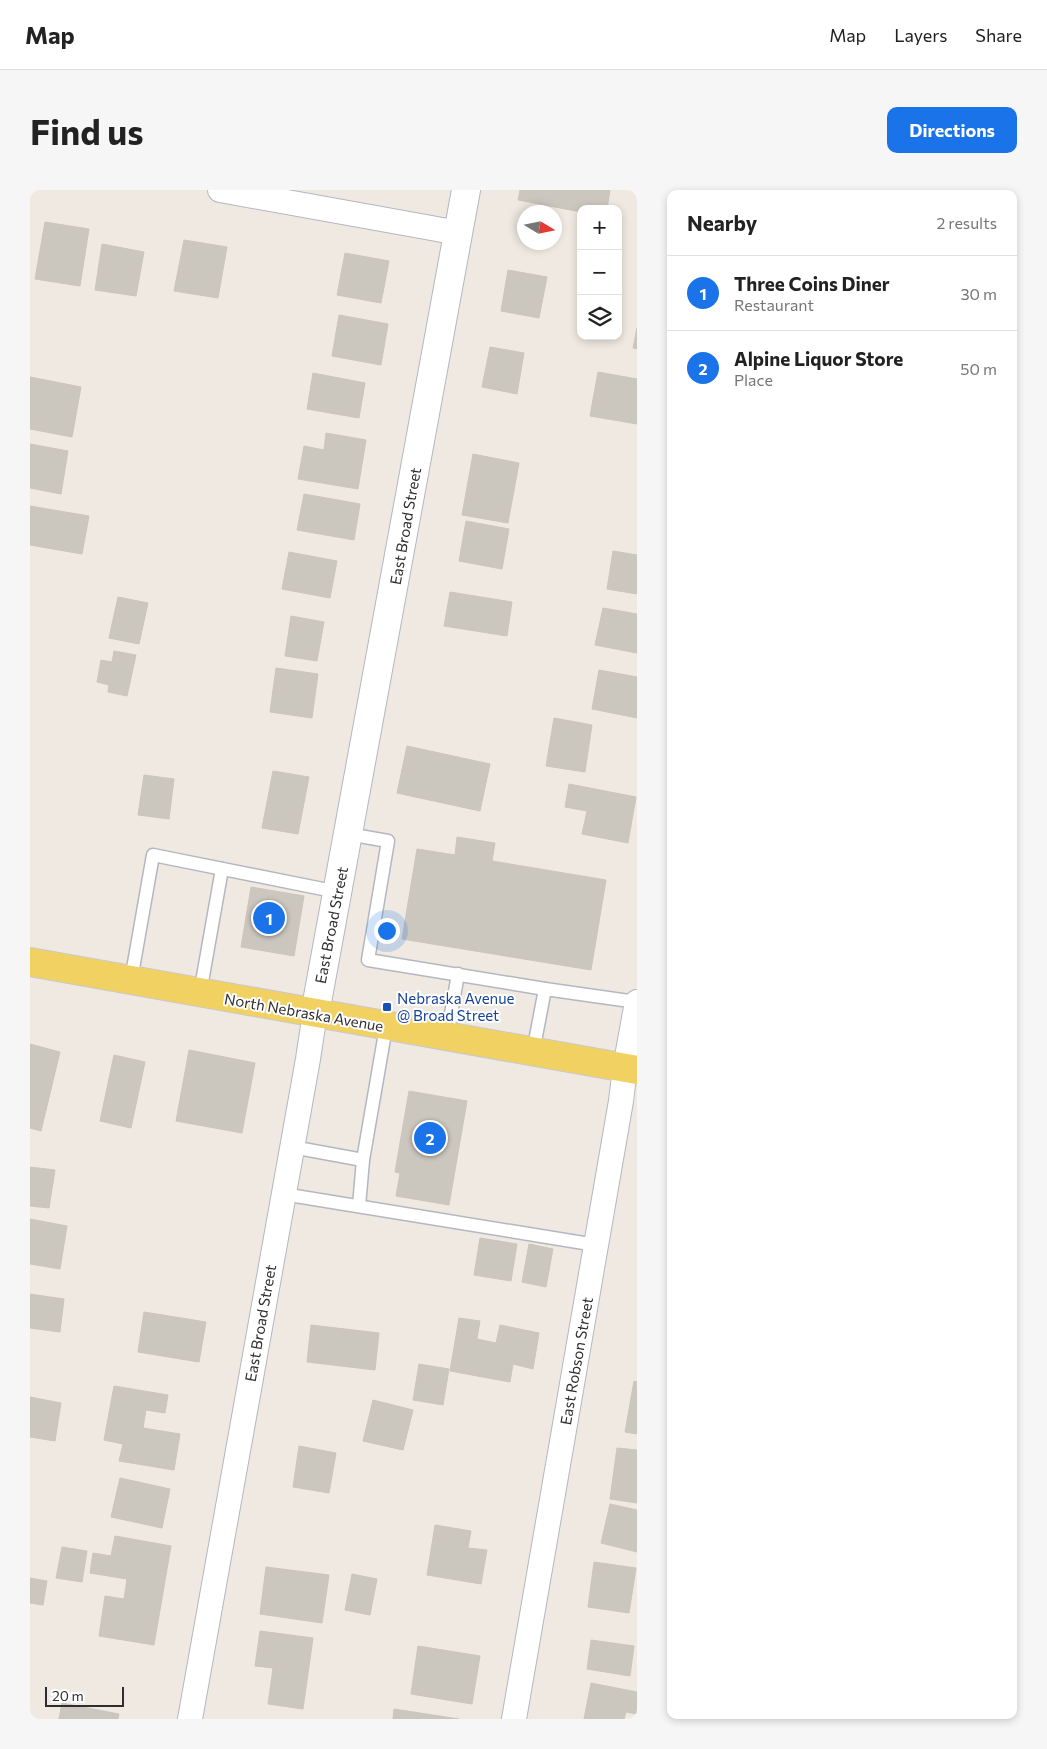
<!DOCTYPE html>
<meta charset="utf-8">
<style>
:root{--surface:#fff;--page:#f6f6f6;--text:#222;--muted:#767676;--line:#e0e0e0;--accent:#1a73e8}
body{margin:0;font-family:Commissioner,sans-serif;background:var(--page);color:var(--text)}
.controls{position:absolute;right:15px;top:15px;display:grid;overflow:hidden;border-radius:10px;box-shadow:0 2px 8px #0003}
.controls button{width:45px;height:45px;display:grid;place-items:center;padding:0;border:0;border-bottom:1px solid var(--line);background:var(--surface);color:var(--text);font:25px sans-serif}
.compass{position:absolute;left:487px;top:15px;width:45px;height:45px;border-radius:50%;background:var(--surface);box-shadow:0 2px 8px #0003;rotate:100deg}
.scale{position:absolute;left:15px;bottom:12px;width:79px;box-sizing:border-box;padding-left:5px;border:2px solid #2e2e2e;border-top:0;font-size:14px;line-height:18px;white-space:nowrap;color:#2e2e2e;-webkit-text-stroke:4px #fff;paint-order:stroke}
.you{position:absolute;left:356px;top:740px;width:18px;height:18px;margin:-12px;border:4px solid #fff;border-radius:50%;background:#1a73e8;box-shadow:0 0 0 8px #1a73e833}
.badge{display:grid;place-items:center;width:32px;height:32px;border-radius:50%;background:var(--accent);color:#fff;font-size:16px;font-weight:700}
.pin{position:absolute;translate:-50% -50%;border:2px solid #fff;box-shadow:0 1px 5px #0006}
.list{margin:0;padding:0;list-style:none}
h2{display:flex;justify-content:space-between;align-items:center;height:65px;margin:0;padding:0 20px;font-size:21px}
h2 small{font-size:16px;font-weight:400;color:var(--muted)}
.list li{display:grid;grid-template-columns:32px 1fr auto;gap:15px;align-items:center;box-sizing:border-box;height:75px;padding:0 20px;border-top:1px solid var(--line)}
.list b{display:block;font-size:19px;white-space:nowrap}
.list p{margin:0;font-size:16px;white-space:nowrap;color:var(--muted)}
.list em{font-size:16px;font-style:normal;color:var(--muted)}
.icon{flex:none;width:28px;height:28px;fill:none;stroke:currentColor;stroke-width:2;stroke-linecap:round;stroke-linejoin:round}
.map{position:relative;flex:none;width:607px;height:1529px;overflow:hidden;border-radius:10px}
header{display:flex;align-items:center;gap:30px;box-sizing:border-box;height:70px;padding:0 25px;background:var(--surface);border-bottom:1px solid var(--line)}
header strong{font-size:24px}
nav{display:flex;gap:28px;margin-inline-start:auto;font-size:18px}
.intro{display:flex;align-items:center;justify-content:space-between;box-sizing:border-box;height:120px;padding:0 30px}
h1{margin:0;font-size:35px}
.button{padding:12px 22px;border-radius:10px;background:var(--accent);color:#fff;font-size:18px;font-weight:700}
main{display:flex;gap:30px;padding:0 30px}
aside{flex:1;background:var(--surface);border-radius:10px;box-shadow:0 2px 8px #0003}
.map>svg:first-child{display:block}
.building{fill:#cbc7bf;stroke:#cbc5ba}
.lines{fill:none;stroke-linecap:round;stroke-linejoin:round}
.service-casing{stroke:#b4b7c1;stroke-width:15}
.minor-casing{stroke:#b4b7c1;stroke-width:26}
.tertiary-casing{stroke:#b4b7c1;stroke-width:30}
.primary-casing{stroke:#c9c9c9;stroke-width:30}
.service{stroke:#fff;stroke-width:12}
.minor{stroke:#fff;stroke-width:24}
.tertiary{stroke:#fff;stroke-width:28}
.primary{stroke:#f2d163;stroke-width:28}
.transit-dot{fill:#1a4fb4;stroke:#fff;stroke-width:2}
.labels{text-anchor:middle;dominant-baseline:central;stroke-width:4;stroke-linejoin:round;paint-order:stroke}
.street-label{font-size:15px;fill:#2e2e2e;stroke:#fff}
.transit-label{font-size:15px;fill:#164399;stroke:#fff;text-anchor:start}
</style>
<header>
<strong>Map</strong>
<nav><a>Map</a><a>Layers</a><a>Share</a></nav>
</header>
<div class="intro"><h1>Find us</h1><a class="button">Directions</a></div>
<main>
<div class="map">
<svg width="607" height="1529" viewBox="0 0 607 1529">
<rect width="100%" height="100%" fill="#efe9e1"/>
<!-- building -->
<g class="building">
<polygon points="490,0 580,0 577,19 551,19 551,22 488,10"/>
<polygon points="15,32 59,39 50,96 5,89"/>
<polygon points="154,50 197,57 188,108 144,101"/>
<polygon points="72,54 114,62 106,106 65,100"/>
<polygon points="315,63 359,71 351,113 307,105"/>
<polygon points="478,80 517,87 509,128 471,121"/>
<polygon points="309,125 358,134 351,175 302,166"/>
<polygon points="607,138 607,159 603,158"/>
<polygon points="460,157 494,163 487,204 452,197"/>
<polygon points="568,182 607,189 607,234 560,226"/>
<polygon points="283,183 335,193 329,228 277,219"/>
<polygon points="0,187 51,197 42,247 0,239"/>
<polygon points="296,243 336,250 328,299 268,289 274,256 294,260"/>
<polygon points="0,254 38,261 31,304 0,298"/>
<polygon points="443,264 489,273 478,333 432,325"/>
<polygon points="274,304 330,314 324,350 267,340"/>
<polygon points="0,316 59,326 52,364 0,355"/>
<polygon points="436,331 479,339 472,379 429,371"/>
<polygon points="583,361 607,365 607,404 577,399"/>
<polygon points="259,362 307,371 300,408 252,399"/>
<polygon points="420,402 482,412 477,446 414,436"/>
<polygon points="88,407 118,413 109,454 79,448"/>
<polygon points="573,418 607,424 607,463 565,455"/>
<polygon points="261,426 294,432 287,471 255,466"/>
<polygon points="84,461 106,465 97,506 78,502 79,495 67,492 71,470 82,472"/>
<polygon points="246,478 288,484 282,528 240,522"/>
<polygon points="569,480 607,487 607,528 562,519"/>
<polygon points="524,528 562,535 555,582 516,576"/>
<polygon points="377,556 460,574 450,621 367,603"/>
<polygon points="243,581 279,587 268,644 232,638"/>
<polygon points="114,585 144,589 139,629 108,625"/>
<polygon points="539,594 606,607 598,653 552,644 557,621 535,617"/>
<polygon points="427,647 465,653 462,671 576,690 561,780 372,749 387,659 425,665"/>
<polygon points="221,697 274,706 264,766 211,757"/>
<polygon points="0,854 30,862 11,941 0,938"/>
<polygon points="159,860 225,873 212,943 146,931"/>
<polygon points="84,865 115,872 101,938 70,931"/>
<polygon points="379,901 437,911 419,1015 366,1006 370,983 365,982"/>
<polygon points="0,977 25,980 19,1018 0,1016"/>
<polygon points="0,1029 37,1036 30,1079 0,1074"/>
<polygon points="450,1048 487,1054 481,1091 444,1085"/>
<polygon points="499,1054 523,1059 516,1097 492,1092"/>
<polygon points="0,1104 34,1109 30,1142 0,1138"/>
<polygon points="114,1122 176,1132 169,1172 108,1162"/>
<polygon points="429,1128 450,1131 447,1149 466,1153 470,1135 509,1143 503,1179 483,1174 480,1192 420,1181"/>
<polygon points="281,1135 349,1143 345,1180 277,1172"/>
<polygon points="389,1174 419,1179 413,1215 383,1210"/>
<polygon points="604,1191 607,1192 607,1244 595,1242"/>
<polygon points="84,1196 138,1205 135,1223 116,1220 113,1238 150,1244 144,1280 89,1271 93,1254 74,1250"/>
<polygon points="0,1207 31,1213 25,1251 0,1247"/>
<polygon points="343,1210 383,1220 373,1260 333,1251"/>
<polygon points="269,1256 306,1263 299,1303 263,1297"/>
<polygon points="587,1258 607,1260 607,1313 580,1309"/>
<polygon points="90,1288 140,1299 132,1338 81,1327"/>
<polygon points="580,1314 607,1320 607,1362 571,1353"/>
<polygon points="405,1335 441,1341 438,1358 457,1360 451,1394 397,1385"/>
<polygon points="85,1346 141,1356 124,1455 69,1446 75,1406 94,1409 97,1389 60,1383 63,1363 81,1366"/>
<polygon points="32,1357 57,1361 52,1392 26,1388"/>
<polygon points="564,1372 606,1378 599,1423 558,1417"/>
<polygon points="236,1377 299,1385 292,1433 230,1424"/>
<polygon points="322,1384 347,1389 340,1425 315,1420"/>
<polygon points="0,1388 17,1391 13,1415 0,1413"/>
<polygon points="230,1441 283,1448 273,1519 238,1514 243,1478 225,1476"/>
<polygon points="561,1450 604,1456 600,1486 557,1479"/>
<polygon points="388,1456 450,1466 442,1514 381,1504"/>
<polygon points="561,1493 607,1502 607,1524 596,1522 594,1529 554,1529"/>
<polygon points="32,1513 89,1524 88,1529 29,1529"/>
<polygon points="364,1519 429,1529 363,1529"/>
</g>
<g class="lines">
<!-- service casing -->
<g class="service-casing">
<g id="service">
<polyline points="318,644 358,651 338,770 515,799 503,862"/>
<polyline points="101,790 123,665 308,702"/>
<polyline points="515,799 607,812"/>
<polyline points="170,803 192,679"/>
<polyline points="417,847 428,784"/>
<polyline points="262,957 333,970 356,837"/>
<polyline points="253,1004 566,1055"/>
<polyline points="329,1016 333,970"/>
</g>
</g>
<!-- minor casing -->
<g class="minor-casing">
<g id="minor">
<polyline points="190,0 429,43"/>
<polyline points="160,1529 278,869 285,823"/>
<polyline points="484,1529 591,911 595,878 607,812"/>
</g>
</g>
<!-- tertiary casing -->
<g class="tertiary-casing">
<polyline id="tertiary" points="285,823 436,0"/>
</g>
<!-- primary casing -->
<g class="primary-casing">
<polyline id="primary" points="0,772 607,880"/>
</g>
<!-- service -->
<use href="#service" class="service"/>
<!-- minor -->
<use href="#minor" class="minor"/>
<!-- tertiary -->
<use href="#tertiary" class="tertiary"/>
<!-- primary -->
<use href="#primary" class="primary"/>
</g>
<!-- markers -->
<rect class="transit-dot" x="352" y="812" width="10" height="10" rx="2.5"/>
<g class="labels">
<!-- street labels -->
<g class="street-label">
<text transform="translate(375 336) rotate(-80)">East Broad Street</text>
<text transform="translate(301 735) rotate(-79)">East Broad Street</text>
<text transform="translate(274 822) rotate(10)">North Nebraska Avenue</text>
<text transform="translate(230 1133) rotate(-80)">East Broad Street</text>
<text transform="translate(546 1171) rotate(-80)">East Robson Street</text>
</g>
<!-- transit labels -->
<g class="transit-label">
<text x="367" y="808">Nebraska Avenue<tspan x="367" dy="17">@ Broad Street</tspan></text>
</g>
</g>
</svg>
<div class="controls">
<button>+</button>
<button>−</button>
<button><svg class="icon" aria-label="layers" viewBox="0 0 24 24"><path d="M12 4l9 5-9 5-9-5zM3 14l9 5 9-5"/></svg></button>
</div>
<svg class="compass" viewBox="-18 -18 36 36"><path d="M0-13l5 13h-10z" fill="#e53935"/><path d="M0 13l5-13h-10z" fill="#767676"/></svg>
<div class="scale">20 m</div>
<div class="you"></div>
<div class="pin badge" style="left:239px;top:728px">1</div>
<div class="pin badge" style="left:400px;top:948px">2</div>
</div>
<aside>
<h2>Nearby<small>2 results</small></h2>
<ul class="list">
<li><span class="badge">1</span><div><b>Three Coins Diner</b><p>Restaurant</p></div><em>30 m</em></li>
<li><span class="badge">2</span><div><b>Alpine Liquor Store</b><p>Place</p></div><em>50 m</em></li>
</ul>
</aside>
</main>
